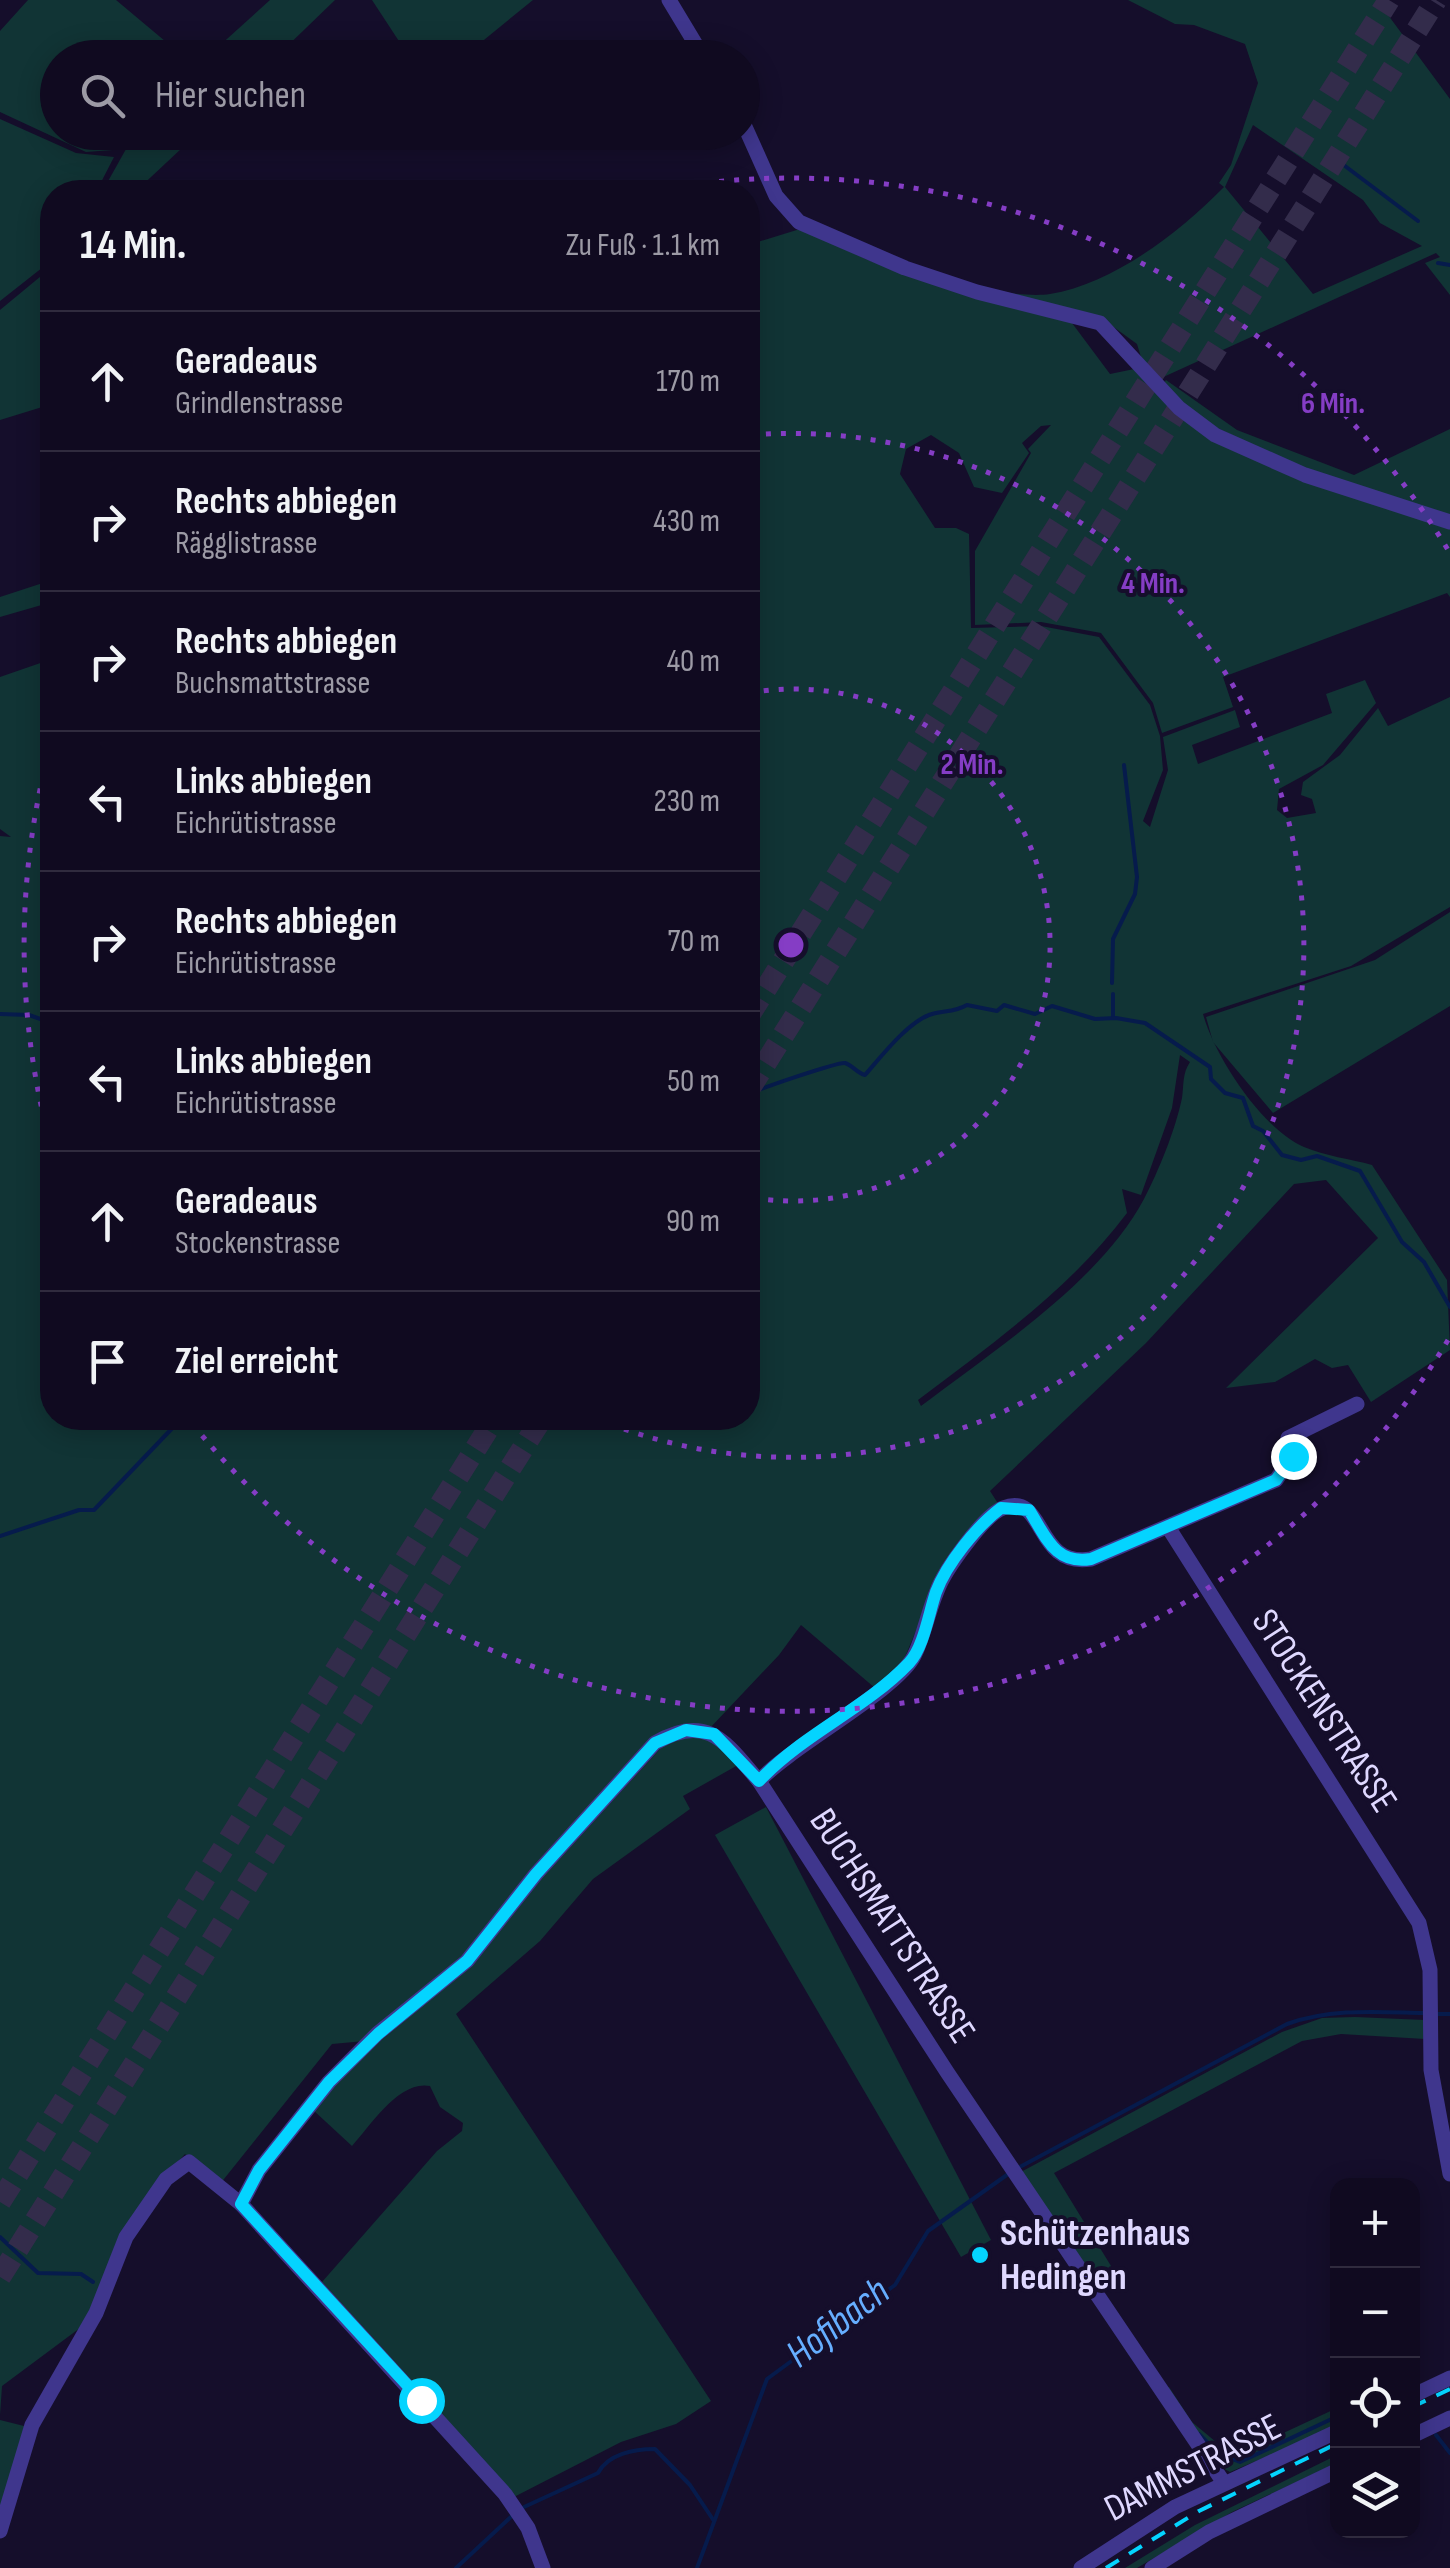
<!DOCTYPE html>
<html lang="de">
<meta charset="utf-8">
<style>
:root{--surface:#100a20;--page:#191329;--text:#f1f3f6;--muted:#9c9aa5;--line:#302b3e}
body{margin:0;font-family:"Sofia Sans Condensed",sans-serif;background:var(--page);color:var(--text)}
.controls{position:absolute;right:30px;bottom:30px;display:grid;overflow:hidden;border-radius:20px;box-shadow:0 5px 25px #0003}
.controls button{width:90px;height:90px;display:grid;place-items:center;padding:0;border:0;border-bottom:2px solid var(--line);background:var(--surface);color:var(--text);font:50px sans-serif}
.stop{position:absolute;width:30px;height:30px;margin:-22px;border:8px solid #04d4ff;border-radius:50%;background:#fff}
.stop.end{background:#04d4ff;border-color:#fff;box-shadow:0 2px 10px #0008}
.list{margin:0;padding:0;list-style:none}
h2{display:flex;justify-content:space-between;align-items:center;height:130px;margin:0;padding:0 40px;font-size:42px}
h2 small{font-size:32px;font-weight:400;color:var(--muted)}
.list li{display:grid;grid-template-columns:65px 1fr auto;gap:30px;align-items:center;box-sizing:border-box;height:140px;padding:0 40px;border-top:2px solid var(--line)}
.list b{display:block;font-size:38px;white-space:nowrap}
.list p{margin:0;font-size:32px;white-space:nowrap;color:var(--muted)}
.list em{font-size:32px;font-style:normal;color:var(--muted)}
.icon{flex:none;width:55px;height:55px;fill:none;stroke:currentColor;stroke-width:2;stroke-linecap:round;stroke-linejoin:round}
.map{position:relative;flex:none;width:1450px;height:2568px;overflow:hidden}
.search{position:absolute;background:var(--surface);box-shadow:0 5px 25px #0003;left:40px;top:40px;width:720px;height:110px;display:flex;align-items:center;gap:25px;box-sizing:border-box;padding:0 35px;border-radius:55px;color:var(--muted);font-size:38px}
.panel{position:absolute;background:var(--surface);box-shadow:0 5px 25px #0003;left:40px;top:180px;width:720px;height:1250px;border-radius:40px}
.map>svg:first-child{display:block}
.green{fill:#113435;fill-rule:evenodd}
.lines{fill:none;stroke-linecap:round;stroke-linejoin:round}
.stream{stroke:#061b4c;stroke-width:4}
.highway-tunnel{stroke:#332c4b;stroke-width:22;stroke-dasharray:22 11;stroke-linecap:butt}
.minor{stroke:#3f368d;stroke-width:15}
.rail{stroke:#04d4ff;stroke-width:4;stroke-dasharray:15 12;stroke-linecap:butt}
.route{stroke:#04d4ff;stroke-width:12}
.ring{fill:none;stroke:#853dc5;stroke-width:5;stroke-dasharray:5 10}
.poi-dot{fill:#04d4ff;stroke:#150e2b;stroke-width:4}
.labels{text-anchor:middle;dominant-baseline:central;stroke-width:8;stroke-linejoin:round;paint-order:stroke}
.street-label{font-size:38px;fill:#dfd8ff;stroke:#150e2b}
.poi-label{font-size:38px;font-weight:bold;fill:#dfd8ff;stroke:#150e2b;text-anchor:start}
.water-label{font-size:40px;font-style:italic;fill:#66aeff;stroke:#150e2b}
.centre{fill:#853dc5;stroke:#150e2b;stroke-width:5}
.ring-label{font-size:30px;text-anchor:middle;font-weight:bold;fill:#853dc5;stroke:#150e2b;stroke-width:8;stroke-linejoin:round;paint-order:stroke}
</style>
<div class="map">
<svg width="1450" height="2568" viewBox="0 0 1450 2568">
<rect width="100%" height="100%" fill="#150e2b"/>
<!-- green -->
<g class="green">
<polygon points="28,0 116,0 184,57 58,58 58,132 128,133 113,150 86,152 0,112 0,31"/>
<polygon points="270,0 335,0 276,57 207,57"/>
<polygon points="372,0 533,0 463,57 410,58"/>
<path d="M1128 0H1377L1450 99V295L1425 263 1440 257 1436 253 1148 384 1195 425 1450 525V597L1447 593 1223 677 1233 707 1162 733 1153 703 1101 633 1041 622 975 625V551L1031 453 1028 449 1051 425 1041 426 1022 443 1029 453 1002 493 974 487 959 453 931 435 906 449 900 474 935 528H956L969 534 971 628 1041 626 1099 637 1150 705 1160 736 1163 770 1143 821 1150 827 1168 770 1163 737 1235 710 1240 727 1192 745 1198 764 1332 713 1326 694 1365 680 1376 703 1323 765 1279 789 1277 810 1287 818 1316 813 1312 799 1301 795 1303 782 1340 755 1378 708 1388 726 1450 697V907L1351 966 1203 1014C1215 1057 1262 1129 1304 1147 1325 1156 1351 1159 1372 1165L1447 1280 1450 1350 1371 1402 1348 1365 1332 1368 1315 1359 1275 1382 1226 1388 1378 1238 1326 1180 1294 1184 1146 1343 990 1491 999 1505 934 1588 902 1664 875 1688 801 1625 779 1655 710 1728 654 1741 481 1939 365 2041 332 2044 220 2184 185 2154 140 2204 84 2325 2 2386 0 2415V836L11 837 0 829V677L52 659V1418H748V245L800 229C827 235 850 255 877 263 916 275 1011 300 1050 294 1113 284 1180 232 1224 187L1219 183 1231 165 1258 83 1245 44 1194 25 1175 24ZM1253 125 1363 200 1380 223 1422 246 1313 294 1225 187ZM1104 320 1137 344 1144 367 1110 374 1072 323ZM1180 1055 1190 1062C1182 1074 1184 1085 1182 1098 1175 1131 1159 1170 1144 1199 1100 1282 994 1350 921 1406L918 1400C993 1343 1070 1289 1127 1213L1122 1189 1141 1195 1172 1108Z"/>
<polygon points="0,119 76,153 114,157 96,192 52,192 52,260 0,301"/>
<polygon points="135,133 198,133 135,192 102,192"/>
<polygon points="52,267 52,404 0,420 0,310"/>
<polygon points="1166,380 1237,430 1354,475 1450,429 1450,517 1306,471 1203,421 1163,384"/>
<polygon points="52,580 52,602 0,617 0,597"/>
<polygon points="1450,912 1450,1006 1273,1113 1213,1042 1206,1017 1375,960"/>
<path d="M670 1738H712L738 1765 683 1796 690 1809 593 1879 540 1941 456 2014 711 2401 676 2424 621 2442 514 2497 322 2282 437 2151 462 2131 463 2123 440 2107 430 2086C399 2080 371 2125 352 2146L312 2109 333 2082 443 1986Z"/>
<polygon points="766,1807 991,2240 961,2257 715,1835"/>
<polygon points="1355,2017 1425,2020 1425,2039 1341,2034 1302,2041 1054,2173 1119,2279 1099,2292 1019,2173 1282,2032 1322,2018"/>
<polygon points="1169,2387 1192,2422 1228,2452 1247,2450 1337,2408 1337,2427 1230,2472 1219,2466 1164,2390"/>
<polygon points="0,2420 28,2427 0,2531"/>
<polygon points="1337,2455 1337,2463 1232,2512 1137,2568 1125,2568 1195,2525"/>
</g>
<g class="lines">
<!-- stream -->
<g class="stream">
<polyline points="1341,163 1418,221"/>
<polyline points="1438,263 1450,265"/>
<polyline points="1112,983 1113,939 1135,894 1137,877 1124,765"/>
<polyline points="0,1014 29,1015 52,1023"/>
<polyline points="748,1017 759,1086"/>
<polyline points="1113,1018 1113,994"/>
<path d="M748 1095C757 1089 838 1062 845 1063 852 1065 857 1073 865 1075 880 1058 907 1023 929 1015 943 1010 953 1013 967 1005L997 1011 1004 1005 1035 1014 1052 1006 1095 1019 1116 1018 1145 1023 1210 1067 1211 1079 1225 1093 1243 1098 1253 1126 1263 1131 1282 1155 1301 1160 1317 1156 1360 1171 1402 1242 1424 1262 1450 1307"/>
<polyline points="0,1536 79,1510 94,1510 182,1418"/>
<polyline points="1435,2014 1450,2014"/>
<path d="M1016 2169 1287 2024C1332 2008 1377 2012 1423 2013"/>
<polyline points="0,2237 38,2273 81,2274 93,2282"/>
<polyline points="1199,2434 1219,2454 1240,2462 1338,2416"/>
<polyline points="1436,2435 1450,2453"/>
<path d="M524 2507 598 2473C608 2454 634 2449 655 2449L690 2485 714 2521"/>
<polyline points="456,2568 513,2515"/>
<polyline points="697,2568 767,2379 895,2285 928,2231 1011,2172"/>
</g>
<!-- highway-tunnel -->
<g class="highway-tunnel">
<polyline points="748,1017 1389,0"/>
<polyline points="748,1091 1436,0"/>
<polyline points="0,2202 495,1418"/>
<polyline points="0,2277 542,1418"/>
</g>
<!-- minor -->
<g class="minor">
<polyline points="669,0 704,58"/>
<polyline points="742,120 776,196 799,222 905,268 977,292 1100,323 1179,408 1215,435 1305,475 1450,522"/>
<polyline points="1168,1527 1419,1923 1430,1970 1431,2070 1450,2174"/>
<path d="M759 1781C793 1745 897 1690 914 1656 924 1636 928 1612 937 1591 944 1571 984 1515 1003 1508 1047 1491 1033 1568 1091 1559L1276 1480 1293 1455 1288 1438 1357 1404"/>
<path d="M241 2204 259 2170 329 2082 378 2033 467 1961 536 1874 655 1743C708 1712 726 1743 759 1781L947 2072 1224 2483"/>
<polyline points="1412,2396 1450,2378"/>
<polyline points="1412,2436 1450,2418"/>
<polyline points="0,2531 32,2425 96,2313 126,2237 166,2179 189,2162 241,2204 505,2494 528,2528 543,2568"/>
<polyline points="1081,2568 1175,2507 1338,2431"/>
<polyline points="1152,2568 1209,2532 1338,2470"/>
</g>
<!-- rail -->
<g class="rail">
<polyline points="1412,2407 1450,2389"/>
<polyline points="1106,2568 1199,2511 1338,2443"/>
</g>
</g>
<g class="lines">
<!-- route -->
<path class="route" d="M421 2400 241 2204 259 2170 329 2082 378 2034 467 1961 536 1874 655 1743 686 1730 714 1734 759 1781C803 1734 865 1709 909 1663 924 1647 929 1612 936 1592 947 1563 977 1526 1001 1508L1029 1510C1046 1537 1055 1565 1091 1559L1276 1480 1293 1456"/>
</g>
<!-- distance rings -->
<g class="ring">
<path d="M749 693A256 256 0 1 1 749 1197"/>
<path d="M751 435A512 512 0 1 1 595 1418"/>
<path d="M1448 1340A767 767 0 0 1 191 1422M52 1150A767 767 0 0 1 52 740M645 192A767 767 0 0 1 1448 550"/>
</g>
<!-- markers -->
<circle class="poi-dot" cx="980" cy="2255" r="10"/>
<g class="labels">
<!-- street labels -->
<g class="street-label">
<text transform="translate(1324 1711) rotate(57)">STOCKENSTRASSE</text>
<text transform="translate(892 1926) rotate(57)">BUCHSMATTSTRASSE</text>
<text transform="translate(1193 2468) rotate(-27)">DAMMSTRASSE</text>
</g>
<!-- poi labels -->
<g class="poi-label">
<text x="1000" y="2233">Schützenhaus<tspan x="1000" dy="44">Hedingen</tspan></text>
</g>
<!-- water labels -->
<g class="water-label">
<text transform="translate(838 2323) rotate(-38)">Hofibach</text>
</g>
</g>
<circle cx="791" cy="945" r="15" class="centre"/>
<g class="ring-label">
<text x="1333" y="413">6 Min.</text>
<text x="1153" y="593">4 Min.</text>
<text x="972" y="774">2 Min.</text>
</g>
</svg>
<div class="controls">
<button>+</button>
<button>−</button>
<button><svg class="icon" aria-label="locate" viewBox="0 0 24 24"><circle cx="12" cy="12" r="6"/><path d="M12 2v4M12 18v4M2 12h4M18 12h4"/></svg></button>
<button><svg class="icon" aria-label="layers" viewBox="0 0 24 24"><path d="M12 4l9 5-9 5-9-5zM3 14l9 5 9-5"/></svg></button>
</div>
<div class="stop" style="left:421px;top:2400px"></div>
<div class="stop end" style="left:1293px;top:1456px"></div>
<div class="search"><svg class="icon" aria-label="search" viewBox="0 0 24 24"><circle cx="10" cy="10" r="6"/><path d="M15 15l6 6"/></svg>Hier suchen</div>
<section class="panel">
<h2>14 Min.<small>Zu Fuß · 1.1 km</small></h2>
<ul class="list">
<li><svg class="icon" aria-label="ahead" viewBox="0 0 24 24"><path d="M12 20V5M6 11l6-6 6 6"/></svg><div><b>Geradeaus</b><p>Grindlenstrasse</p></div><em>170 m</em></li>
<li><svg class="icon" aria-label="right" viewBox="0 0 24 24"><path d="M7 20v-9h11M14 6l5 5-5 5"/></svg><div><b>Rechts abbiegen</b><p>Rägglistrasse</p></div><em>430 m</em></li>
<li><svg class="icon" aria-label="right" viewBox="0 0 24 24"><path d="M7 20v-9h11M14 6l5 5-5 5"/></svg><div><b>Rechts abbiegen</b><p>Buchsmattstrasse</p></div><em>40 m</em></li>
<li><svg class="icon" aria-label="left" viewBox="0 0 24 24"><path d="M17 20v-9H6M10 6l-5 5 5 5"/></svg><div><b>Links abbiegen</b><p>Eichrütistrasse</p></div><em>230 m</em></li>
<li><svg class="icon" aria-label="right" viewBox="0 0 24 24"><path d="M7 20v-9h11M14 6l5 5-5 5"/></svg><div><b>Rechts abbiegen</b><p>Eichrütistrasse</p></div><em>70 m</em></li>
<li><svg class="icon" aria-label="left" viewBox="0 0 24 24"><path d="M17 20v-9H6M10 6l-5 5 5 5"/></svg><div><b>Links abbiegen</b><p>Eichrütistrasse</p></div><em>50 m</em></li>
<li><svg class="icon" aria-label="ahead" viewBox="0 0 24 24"><path d="M12 20V5M6 11l6-6 6 6"/></svg><div><b>Geradeaus</b><p>Stockenstrasse</p></div><em>90 m</em></li>
<li><svg class="icon" aria-label="arrive" viewBox="0 0 24 24"><path d="M6 21V4h12l-3 4 3 4H6"/></svg><div><b>Ziel erreicht</b></div></li>
</ul>
</section>
</div>
